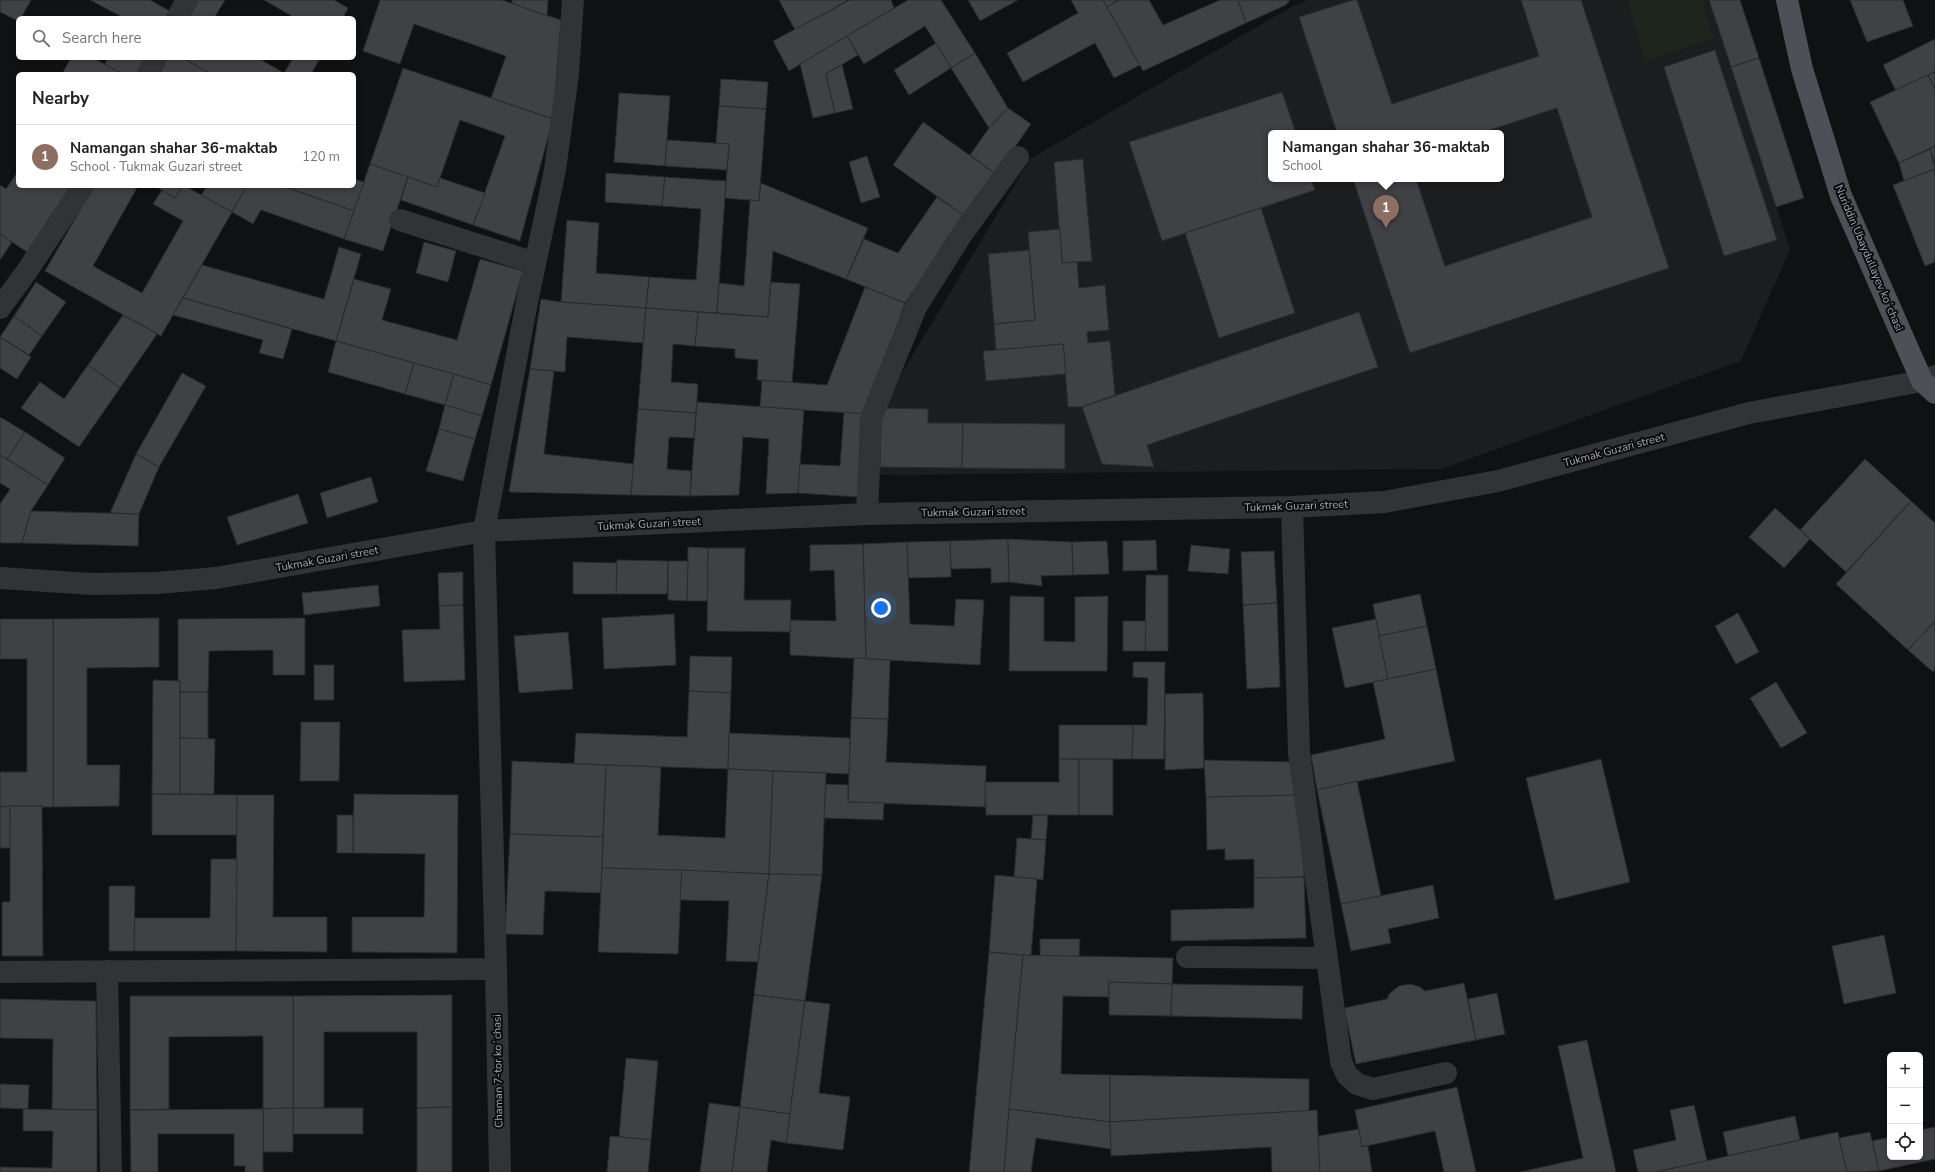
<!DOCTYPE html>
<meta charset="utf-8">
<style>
:root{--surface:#fff;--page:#f6f6f6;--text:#202124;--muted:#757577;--line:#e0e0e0;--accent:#d93025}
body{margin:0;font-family:"Nunito Sans",sans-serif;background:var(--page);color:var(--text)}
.controls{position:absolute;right:12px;bottom:12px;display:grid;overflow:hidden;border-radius:6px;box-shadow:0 2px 6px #0003}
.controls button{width:36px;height:36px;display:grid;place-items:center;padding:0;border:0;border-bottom:1px solid var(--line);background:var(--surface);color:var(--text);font:20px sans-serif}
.you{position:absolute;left:881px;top:608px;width:14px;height:14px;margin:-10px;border:3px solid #fff;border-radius:50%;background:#1a73e8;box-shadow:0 0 0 6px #1a73e833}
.badge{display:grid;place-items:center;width:26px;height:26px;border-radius:50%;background:var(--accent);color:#fff;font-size:13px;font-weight:700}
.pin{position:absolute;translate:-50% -33px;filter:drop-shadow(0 1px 2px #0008)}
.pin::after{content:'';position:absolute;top:21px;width:14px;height:12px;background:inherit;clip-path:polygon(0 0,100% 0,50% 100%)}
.popup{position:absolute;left:1268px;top:130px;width:236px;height:52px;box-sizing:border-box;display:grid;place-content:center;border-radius:6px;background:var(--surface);filter:drop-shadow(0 1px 3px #0005);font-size:13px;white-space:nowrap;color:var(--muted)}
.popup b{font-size:15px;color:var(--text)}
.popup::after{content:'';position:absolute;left:50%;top:100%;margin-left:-8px;border:8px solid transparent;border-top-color:var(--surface)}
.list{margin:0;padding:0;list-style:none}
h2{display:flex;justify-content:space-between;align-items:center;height:52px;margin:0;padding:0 16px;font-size:17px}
h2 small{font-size:13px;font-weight:400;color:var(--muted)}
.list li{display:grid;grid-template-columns:26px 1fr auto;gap:12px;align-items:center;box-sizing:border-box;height:64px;padding:0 16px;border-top:1px solid var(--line)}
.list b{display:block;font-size:15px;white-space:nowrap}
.list p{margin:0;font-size:13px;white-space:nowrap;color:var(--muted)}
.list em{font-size:13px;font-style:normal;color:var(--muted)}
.icon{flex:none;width:22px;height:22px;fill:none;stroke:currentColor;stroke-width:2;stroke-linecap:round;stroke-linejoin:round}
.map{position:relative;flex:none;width:1935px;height:1172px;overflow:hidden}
.search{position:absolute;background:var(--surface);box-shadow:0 2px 6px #0003;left:16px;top:16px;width:340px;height:44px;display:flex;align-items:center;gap:10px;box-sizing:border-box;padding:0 14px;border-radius:6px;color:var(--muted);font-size:15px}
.panel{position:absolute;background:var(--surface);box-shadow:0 2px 6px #0003;left:16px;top:72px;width:340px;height:116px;border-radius:6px}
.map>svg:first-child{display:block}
.built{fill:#1c1d1f;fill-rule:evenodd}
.grass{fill:#1d251d}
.building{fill:#3f4145;stroke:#2a2b2e}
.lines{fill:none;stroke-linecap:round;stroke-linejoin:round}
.minor{stroke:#313337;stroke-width:22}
.major{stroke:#4d5056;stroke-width:22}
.labels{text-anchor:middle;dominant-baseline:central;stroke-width:4;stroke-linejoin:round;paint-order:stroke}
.street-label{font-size:11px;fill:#a1a9b3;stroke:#0c0c0d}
</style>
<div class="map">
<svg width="1935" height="1172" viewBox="0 0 1935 1172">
<rect width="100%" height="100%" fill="#101112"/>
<!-- built -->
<path class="built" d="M1308 0H1709L1790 249 1741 361 1441 469 879 475 881 408 1030 159 1291 7ZM1271 133H1501V179H1271Z"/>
<!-- grass -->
<polygon class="grass" points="1627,0 1702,0 1714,39 1646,61"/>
<!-- building -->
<g class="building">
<polygon points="0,0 31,0 21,18 18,18 18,21 0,12"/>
<polygon points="90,0 150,0 172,12 169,18 124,18"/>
<polygon points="194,0 225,0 214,18 183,18"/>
<polygon points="264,0 334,0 348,8 343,18 295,18"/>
<polygon points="380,0 502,0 561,20 553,119 491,98 506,56 414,24 400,64 363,51"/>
<polygon points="512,0 548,0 547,16 512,3"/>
<polygon points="779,0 847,0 847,1 795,30"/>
<polygon points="850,0 891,0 894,8 789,71 773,41"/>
<polygon points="908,0 941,0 975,53 951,68 925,26 864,64 847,36"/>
<polygon points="968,0 1018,0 980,21"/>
<polygon points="1071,0 1103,0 1140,65 1114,78 1095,43 1023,82 1007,53 1078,13"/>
<polygon points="1103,0 1119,0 1107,7"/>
<polygon points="1119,0 1149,0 1163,25 1220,0 1238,0 1246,23 1143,71 1107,7"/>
<polygon points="1238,0 1290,0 1286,5 1246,23"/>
<polygon points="1353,0 1357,0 1392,104 1539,56 1521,0 1581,0 1669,268 1410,353 1353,179 1416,179 1445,266 1592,217 1557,108 1481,133 1337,133 1299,17"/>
<polygon points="1709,0 1740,0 1759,58 1731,67"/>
<polygon points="1850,0 1903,0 1913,26 1867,42"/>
<polygon points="847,36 858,55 826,74 835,113 813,118 800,64"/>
<polygon points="1935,39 1935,72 1896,91 1883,65"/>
<polygon points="936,43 951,68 909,95 894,70"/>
<polygon points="1715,50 1777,240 1724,256 1664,67"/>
<polygon points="975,53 1008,108 989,128 951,68"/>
<polygon points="71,58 93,58 123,74 62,74"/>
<polygon points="108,58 148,58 139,74 123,74 105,64"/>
<polygon points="167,58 183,58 211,74 158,74"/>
<polygon points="183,58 258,58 284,73 293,58 320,58 311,74 211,74"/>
<polygon points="1759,58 1804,198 1776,207 1731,67"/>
<polygon points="842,65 853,109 835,113 826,74"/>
<polygon points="403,68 553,119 520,241 473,225 505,136 460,120 437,187 370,164"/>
<polygon points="1935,72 1935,90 1928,75"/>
<polygon points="1928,75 1935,90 1935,146 1899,163 1870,102"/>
<polygon points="721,79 768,82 766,109 719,106"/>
<polygon points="1282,92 1296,133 1271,133 1271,179 1311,179 1315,190 1162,241 1129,142"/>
<polygon points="619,93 670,96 665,166 614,162"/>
<polygon points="719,106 766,109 759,201 725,198 729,144 716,143"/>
<polygon points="1008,108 1031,124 996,174 970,155 989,128"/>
<polygon points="923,122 996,174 966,217 893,165"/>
<polygon points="667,140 729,144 727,170 665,166"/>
<polygon points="1935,146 1935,164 1930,149"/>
<polygon points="1930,149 1935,169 1904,181 1899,163"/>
<polygon points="867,156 880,197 861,203 849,162"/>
<polygon points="1083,159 1092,261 1062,263 1054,162"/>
<polygon points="370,164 408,177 383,251 344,239"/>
<polygon points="1935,169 1935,262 1925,266 1893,185"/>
<polygon points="18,171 18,186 76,186 30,254 0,234 0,185 6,189"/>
<polygon points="606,173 665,177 662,206 605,202"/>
<polygon points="408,177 437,187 440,178 485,193 473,225 401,200"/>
<polygon points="665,177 726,181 717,313 646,308 649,277 696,280 701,209 662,206"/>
<polygon points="354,179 364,182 354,211 282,186 354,186"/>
<polygon points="761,183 868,228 846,279 773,251 768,317 717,313 719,283 744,286 750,200 759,201"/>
<polygon points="94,186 138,186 93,266 142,293 183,221 153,204 162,190 175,198 182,186 185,186 232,212 161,336 45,271"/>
<polygon points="155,186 182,186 175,198"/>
<polygon points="207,186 247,186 232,212 201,195"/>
<polygon points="247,186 282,186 354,211 344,239 261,210 253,224 232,212"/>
<polygon points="937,197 966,217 905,303 846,279 864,239 898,253"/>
<polygon points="1261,208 1295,313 1219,338 1185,233"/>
<polygon points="567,220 599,223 596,273 649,277 646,308 561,302"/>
<polygon points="1060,229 1062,263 1077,262 1079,288 1105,285 1109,330 1087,332 1088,343 1110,341 1115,395 1082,407 1068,407 1063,344 996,351 994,324 1035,320 1028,232"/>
<polygon points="0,234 12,242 0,260"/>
<polygon points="424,242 456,251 448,282 416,273"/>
<polygon points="339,247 361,254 336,341 183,298 202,265 324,299"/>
<polygon points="1029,250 1035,320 994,324 988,254"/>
<polygon points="480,259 523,271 491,385 336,341 354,279 391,289 382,320 457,340"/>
<polygon points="36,282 66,302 42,336 14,316"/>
<polygon points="771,282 800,284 792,383 757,380 758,360 735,358 735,349 695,346 698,312 768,317"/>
<polygon points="865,287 905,303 865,414 760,407 762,380 827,385"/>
<polygon points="183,298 292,329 283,359 259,353 263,340 173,315"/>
<polygon points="541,299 561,302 646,308 643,343 567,337 565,372 530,369"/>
<polygon points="646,308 698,312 695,346 673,344 671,382 698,384 696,413 638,409"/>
<polygon points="1359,312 1378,367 1147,445 1154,467 1102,464 1082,407"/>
<polygon points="123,315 157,334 120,388 88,365"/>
<polygon points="14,316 42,336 29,355 0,337"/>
<polygon points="0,337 31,357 17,379 0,368"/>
<polygon points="336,341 414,363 405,394 328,372"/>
<polygon points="1063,344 1066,374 986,381 983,351"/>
<polygon points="414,363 454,374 445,405 405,394"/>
<polygon points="88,365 120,388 79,447 21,408 40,382 64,399"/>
<polygon points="530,369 554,371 544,454 634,464 631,495 509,492"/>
<polygon points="182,373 206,386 159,467 136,454"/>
<polygon points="454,374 491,385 482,416 445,405"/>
<polygon points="697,402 804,410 798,493 766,494 769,439 743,437 739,495 690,496"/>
<polygon points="445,405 482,416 475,439 439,429"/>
<polygon points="881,408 928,409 928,423 963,423 962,468 880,467"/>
<polygon points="638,409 696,413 694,438 669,437 667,469 691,471 690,496 631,495"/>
<polygon points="844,412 865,414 858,497 798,493 800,464 840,466"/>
<polygon points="0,417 25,432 7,459 0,455"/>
<polygon points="963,423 1065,424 1065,469 962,468"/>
<polygon points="439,429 475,439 463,481 426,471"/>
<polygon points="25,432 65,458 48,485 7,459"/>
<polygon points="136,454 159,467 139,514 110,513"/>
<polygon points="0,455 48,485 31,511 22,543 0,543 0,504 10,489 0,483"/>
<polygon points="1865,459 1911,501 1846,572 1800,530"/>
<polygon points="371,477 378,502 327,518 320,493"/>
<polygon points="298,494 308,523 237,545 227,517"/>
<polygon points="1911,501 1935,523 1935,621 1908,650 1836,584"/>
<polygon points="1775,508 1810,539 1784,568 1749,537"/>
<polygon points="31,511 139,514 138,546 22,543"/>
<polygon points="1008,539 1009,582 991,583 991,568 951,569 950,541"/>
<polygon points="1008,539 1072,542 1073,575 1041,576 1042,586 1009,582"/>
<polygon points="1156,540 1157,570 1123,571 1123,541"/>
<polygon points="950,541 951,577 908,578 907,542"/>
<polygon points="1107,541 1109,574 1073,575 1072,542"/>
<polygon points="907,542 910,624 954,626 956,599 984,600 980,665 866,659 863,544"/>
<polygon points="863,544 866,659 790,655 790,620 836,621 834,570 810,571 810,545"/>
<polygon points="1191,545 1230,549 1228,574 1188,571"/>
<polygon points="688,547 708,548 708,601 687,601"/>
<polygon points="708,548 745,548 744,600 791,600 790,632 707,631"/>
<polygon points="1274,551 1277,603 1243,605 1241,552"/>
<polygon points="617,560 668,561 667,594 616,594"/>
<polygon points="668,561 688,561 687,601 668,600"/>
<polygon points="573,562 617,563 616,594 573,594"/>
<polygon points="463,572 463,605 439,606 438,573"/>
<polygon points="1146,575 1168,575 1168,651 1145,651"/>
<polygon points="378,585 380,606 304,615 302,593"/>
<polygon points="1420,594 1427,626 1379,636 1373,604"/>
<polygon points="1010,596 1044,597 1044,641 1075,642 1075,597 1108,596 1107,671 1009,671"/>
<polygon points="1277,603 1280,687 1247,689 1243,605"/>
<polygon points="463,605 465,680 404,682 402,630 440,629 439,606"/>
<polygon points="1738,613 1759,652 1736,664 1715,626"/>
<polygon points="674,614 676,665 604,669 602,618"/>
<polygon points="159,618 159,667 87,668 87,765 120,765 119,806 53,807 53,619"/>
<polygon points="305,618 305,675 273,675 273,650 209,651 208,692 180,692 180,681 178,681 178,619"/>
<polygon points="0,619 53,619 53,807 0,807 0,772 27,772 27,659 0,659"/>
<polygon points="1376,619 1388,679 1345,688 1332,628"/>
<polygon points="1123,621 1146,621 1145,651 1123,651"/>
<polygon points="1935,621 1935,669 1933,672 1908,650"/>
<polygon points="1427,626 1436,669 1388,679 1379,636"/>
<polygon points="568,632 573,689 519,693 514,636"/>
<polygon points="690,656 732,657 731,693 689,691"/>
<polygon points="854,658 890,660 888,719 851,718"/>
<polygon points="1133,662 1165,662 1164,759 1132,759 1133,725 1147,725 1148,678 1133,677"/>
<rect x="314" y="665" width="20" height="35"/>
<polygon points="1436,669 1455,761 1317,790 1311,755 1385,739 1373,682"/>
<polygon points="153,680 180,681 180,794 152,794"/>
<polygon points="1776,682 1807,733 1781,748 1750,698"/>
<polygon points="689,691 731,693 728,769 574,764 576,733 687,737"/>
<polygon points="180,692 208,692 208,739 180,738"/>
<polygon points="1203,693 1204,768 1165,770 1165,694"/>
<polygon points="851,718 888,719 886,762 986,766 985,807 848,802"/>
<polygon points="301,722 340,722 339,781 300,781"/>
<polygon points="1059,725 1133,725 1132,759 1059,759"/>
<polygon points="729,733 850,738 849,774 728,769"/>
<polygon points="180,738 215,739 214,794 180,794"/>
<polygon points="1059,759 1079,759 1079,815 986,815 985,782 1059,782"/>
<rect x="1079" y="759" width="34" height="56"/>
<polygon points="1601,759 1630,882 1555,900 1526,778"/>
<polygon points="1204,760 1293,762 1294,796 1206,797"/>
<polygon points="512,761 606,765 603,837 510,834"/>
<polygon points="606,765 661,767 658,835 725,838 728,769 773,771 769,874 602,868"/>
<polygon points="773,771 826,773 822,875 769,874"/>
<polygon points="1357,781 1381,896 1341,904 1317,790"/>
<polygon points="826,784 848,785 848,802 884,803 883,820 824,818"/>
<polygon points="152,794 237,795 237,835 152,835"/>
<polygon points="354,794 458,795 457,953 352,952 352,917 424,917 425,854 353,853"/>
<polygon points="237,795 274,795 273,917 327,917 327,952 236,951"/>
<polygon points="1303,795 1304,877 1254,878 1254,859 1225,860 1225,849 1207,850 1206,797"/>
<polygon points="10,806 11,848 0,848 0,807"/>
<polygon points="10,806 42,806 43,956 2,956 2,902 10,902"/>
<rect x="337" y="815" width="16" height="38"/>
<polygon points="1033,815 1048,815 1046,840 1031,839"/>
<polygon points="510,834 603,837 601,893 545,891 543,935 505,934"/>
<polygon points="1017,838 1046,840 1043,880 1014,877"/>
<polygon points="211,859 237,859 236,951 134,951 134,918 210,918"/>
<polygon points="602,868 682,870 678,954 598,952"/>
<polygon points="682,870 769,874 758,962 726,961 729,901 680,900"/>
<polygon points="769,874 822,875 805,1001 754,995"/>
<polygon points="995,875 1037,879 1031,956 989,952"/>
<polygon points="1304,877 1306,938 1171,941 1171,910 1254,908 1254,878"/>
<polygon points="1433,885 1439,918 1388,929 1391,943 1351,951 1341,904"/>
<polygon points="109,886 135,886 134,951 109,951"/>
<polygon points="1884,935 1896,993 1844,1004 1832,946"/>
<polygon points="1040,939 1080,939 1079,957 1040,956"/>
<polygon points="989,952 1023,955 1004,1172 969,1172"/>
<polygon points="1023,955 1173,958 1172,984 1109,982 1109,997 1063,996 1061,1074 1110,1075 1110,1122 1009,1109"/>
<polygon points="1109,982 1172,984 1171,1016 1109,1015"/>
<polygon points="1464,983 1476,1040 1356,1064 1344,1008 1387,999 1390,993 1399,986 1410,984 1420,987 1425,991"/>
<polygon points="1172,984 1303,986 1302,1019 1171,1016"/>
<polygon points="1497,993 1505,1034 1476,1040 1468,999"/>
<polygon points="452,995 452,1107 417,1108 417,1032 324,1032 324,1108 293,1108 293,996"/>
<polygon points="754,995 805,1001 790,1114 740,1107"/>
<polygon points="130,996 293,996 293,1108 263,1109 263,1036 169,1037 169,1109 130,1110"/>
<polygon points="0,999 96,1001 97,1110 52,1109 53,1039 0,1038"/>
<polygon points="805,1001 830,1004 819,1093 850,1097 843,1150 786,1143"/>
<polygon points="1587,1040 1616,1172 1520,1172 1583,1158 1558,1046"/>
<polygon points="626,1058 658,1061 651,1140 619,1137"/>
<polygon points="1110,1075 1309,1079 1309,1111 1110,1122"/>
<polygon points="0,1084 29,1085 28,1109 0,1108"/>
<polygon points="1457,1087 1476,1172 1444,1172 1435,1131 1362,1147 1355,1110"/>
<polygon points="709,1103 740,1107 732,1172 700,1172"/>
<polygon points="1694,1105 1707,1161 1656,1172 1638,1172 1633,1150 1676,1140 1670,1110"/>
<polygon points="452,1107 452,1172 417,1172 417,1108"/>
<polygon points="740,1107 790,1114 786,1143 771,1140 767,1172 732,1172"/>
<rect x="293" y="1108" width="70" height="26"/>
<polygon points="293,1108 293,1152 263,1152 263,1109"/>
<polygon points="23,1109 97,1110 97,1172 0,1172 0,1167 52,1168 53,1131 23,1131"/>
<polygon points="263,1109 263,1172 245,1172 245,1166 234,1166 234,1134 158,1134 158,1172 131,1172 130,1110"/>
<polygon points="1009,1109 1110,1122 1111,1149 1036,1138 1031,1172 1004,1172"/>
<polygon points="1317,1110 1320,1172 1272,1172 1271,1147 1111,1156 1110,1122"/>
<polygon points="1795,1116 1800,1140 1728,1156 1723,1132"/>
<polygon points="1935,1127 1935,1159 1879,1171 1872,1141 1890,1137 1890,1157 1920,1157 1920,1130"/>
<polygon points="1359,1129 1362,1147 1368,1146 1372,1172 1320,1172 1318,1136"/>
<polygon points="1838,1132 1847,1172 1656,1172 1800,1140"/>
<polygon points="1870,1132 1879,1171 1847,1172 1839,1138"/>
<polygon points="610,1136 651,1140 648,1172 607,1172"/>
</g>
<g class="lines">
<!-- minor -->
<g class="minor">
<polyline points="177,18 187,0"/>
<polyline points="148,74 156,58"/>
<polyline points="400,220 535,263"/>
<polyline points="0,308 27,271 83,186"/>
<polyline points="1292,507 1299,753 1341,1062 1347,1075 1357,1084 1373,1089 1446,1073"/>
<polyline points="867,514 871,418 916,307 962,234 1018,157"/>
<polyline points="0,578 92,584 157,583 216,578 484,531 867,514 1292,507 1384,502 1498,481 1749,413 1922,381 1935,376"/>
<polyline points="1187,957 1326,958"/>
<polyline points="496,969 500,1172"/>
<polyline points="107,971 111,1172"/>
<polyline points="0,972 496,969 484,531 527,302 555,170 568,74 573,0"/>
</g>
<!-- major -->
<polyline class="major" points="1787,0 1802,69 1841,196 1922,381 1935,393"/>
</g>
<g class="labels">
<!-- street labels -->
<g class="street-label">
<text transform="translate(1869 258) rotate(67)">Nuriddin Ubaydullayev koʻchasi</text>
<text transform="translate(1614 450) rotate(-15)">Tukmak Guzari street</text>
<text transform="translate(1296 506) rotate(-2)">Tukmak Guzari street</text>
<text transform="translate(973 512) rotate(-1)">Tukmak Guzari street</text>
<text transform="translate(649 524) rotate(-3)">Tukmak Guzari street</text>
<text transform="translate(327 559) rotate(-10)">Tukmak Guzari street</text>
<text transform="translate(498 1071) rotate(-91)">Chaman 7-tor koʻchasi</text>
</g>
</g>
</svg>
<div class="controls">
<button>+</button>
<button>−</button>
<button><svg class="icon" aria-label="locate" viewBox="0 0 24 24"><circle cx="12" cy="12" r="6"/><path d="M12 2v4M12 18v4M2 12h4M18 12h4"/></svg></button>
</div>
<div class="you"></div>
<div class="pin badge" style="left:1386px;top:228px;background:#8d6e63">1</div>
<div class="popup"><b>Namangan shahar 36-maktab</b>School</div>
<div class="search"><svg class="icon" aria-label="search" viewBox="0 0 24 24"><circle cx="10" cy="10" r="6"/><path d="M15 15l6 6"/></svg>Search here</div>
<section class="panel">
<h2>Nearby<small></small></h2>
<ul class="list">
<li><span class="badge" style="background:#8d6e63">1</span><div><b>Namangan shahar 36-maktab</b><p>School · Tukmak Guzari street</p></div><em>120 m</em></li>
</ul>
</section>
</div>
